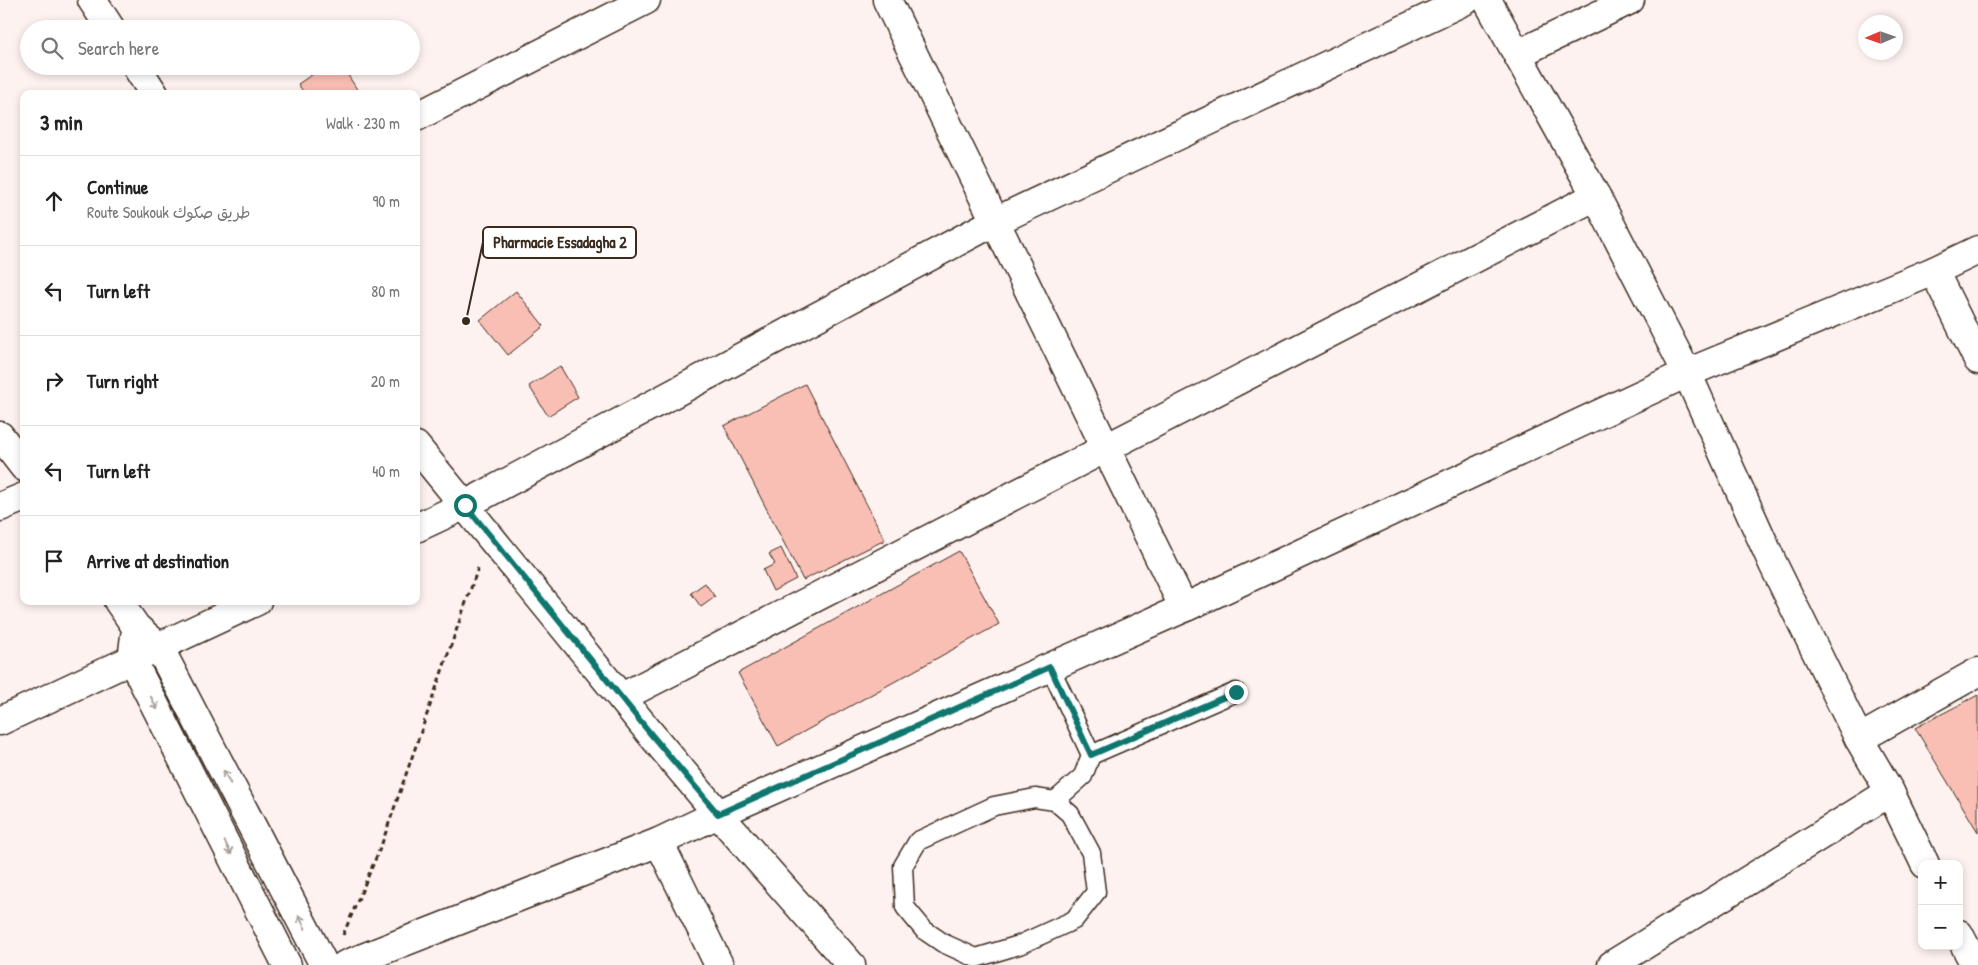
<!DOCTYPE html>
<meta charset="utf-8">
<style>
:root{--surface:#fff;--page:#f6f6f6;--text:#222;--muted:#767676;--line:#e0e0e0}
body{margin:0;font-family:"Patrick Hand","Playpen Sans Arabic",sans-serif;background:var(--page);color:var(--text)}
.controls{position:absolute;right:15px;bottom:15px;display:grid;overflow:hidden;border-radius:10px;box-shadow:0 2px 8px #0003}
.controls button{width:45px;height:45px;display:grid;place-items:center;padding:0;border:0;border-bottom:1px solid var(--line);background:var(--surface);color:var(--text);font:25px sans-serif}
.compass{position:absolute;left:1858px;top:15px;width:45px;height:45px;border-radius:50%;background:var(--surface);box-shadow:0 2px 8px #0003;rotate:268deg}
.stop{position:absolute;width:15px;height:15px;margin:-11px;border:4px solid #0f766e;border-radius:50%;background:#fff}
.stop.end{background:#0f766e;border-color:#fff;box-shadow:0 1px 5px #0008}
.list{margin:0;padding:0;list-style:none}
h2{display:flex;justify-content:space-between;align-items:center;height:65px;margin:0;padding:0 20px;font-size:21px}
h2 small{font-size:16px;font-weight:400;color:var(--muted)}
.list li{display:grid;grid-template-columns:32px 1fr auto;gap:15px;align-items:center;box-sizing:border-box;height:90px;padding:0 20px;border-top:1px solid var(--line)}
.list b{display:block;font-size:19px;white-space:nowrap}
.list p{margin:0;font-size:16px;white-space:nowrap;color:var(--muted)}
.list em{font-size:16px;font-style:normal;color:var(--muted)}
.icon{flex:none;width:28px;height:28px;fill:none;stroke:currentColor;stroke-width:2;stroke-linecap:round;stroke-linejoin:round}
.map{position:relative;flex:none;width:1978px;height:965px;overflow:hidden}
.search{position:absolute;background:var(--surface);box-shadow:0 2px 8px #0003;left:20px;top:20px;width:400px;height:55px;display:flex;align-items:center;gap:12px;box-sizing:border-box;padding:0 18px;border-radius:28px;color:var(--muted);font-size:19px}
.panel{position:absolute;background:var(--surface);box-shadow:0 2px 8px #0003;left:20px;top:90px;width:400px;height:515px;border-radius:10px}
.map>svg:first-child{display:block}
.building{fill:#fabfb4;stroke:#3b2a1e}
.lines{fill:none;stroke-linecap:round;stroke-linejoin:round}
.lane-casing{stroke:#3b2a1e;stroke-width:21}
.street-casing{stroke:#3b2a1e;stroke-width:31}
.secondary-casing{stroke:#3b2a1e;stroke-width:31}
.path{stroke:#3b2a1e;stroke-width:3;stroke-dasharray:5 4;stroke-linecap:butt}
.lane{stroke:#fff;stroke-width:18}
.street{stroke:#fff;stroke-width:28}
.secondary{stroke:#fff;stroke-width:28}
.oneway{stroke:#a79f9a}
.route{stroke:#0f766e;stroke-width:6}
.leader{fill:none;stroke:#3b2a1e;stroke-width:2}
.callout-dot{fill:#3b2a1e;stroke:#fff;stroke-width:2}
.callout{fill:#fff;stroke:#3b2a1e;stroke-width:2}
.callout-label{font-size:16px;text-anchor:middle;font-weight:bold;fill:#3b2a1e}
</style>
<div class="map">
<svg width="1978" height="965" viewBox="0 0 1978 965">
<rect width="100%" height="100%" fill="#fef2f0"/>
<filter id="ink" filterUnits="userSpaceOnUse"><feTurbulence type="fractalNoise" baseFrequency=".02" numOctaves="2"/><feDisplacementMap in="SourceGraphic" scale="10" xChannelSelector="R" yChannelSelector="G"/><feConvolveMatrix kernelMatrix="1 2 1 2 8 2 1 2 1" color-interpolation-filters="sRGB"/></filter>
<g filter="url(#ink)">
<!-- building -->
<g class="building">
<polygon points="325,66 342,66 360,94 305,94 298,84"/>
<polygon points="516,291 544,326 508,355 480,320"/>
<polygon points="560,366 578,397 548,416 529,386"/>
<polygon points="805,384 885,540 803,580 724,426"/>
<polygon points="781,548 796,579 773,591 763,570 775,564 769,554"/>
<polygon points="959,551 999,624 778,746 738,673"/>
<polygon points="705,583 715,597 701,607 691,593"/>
<polygon points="1978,695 1978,832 1915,728"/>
</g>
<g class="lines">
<!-- lane casing -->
<g class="lane-casing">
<g id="lane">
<polyline points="1050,667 1091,755 1083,776 1055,801"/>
<polyline points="1091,755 1236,692"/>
<polygon points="1035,798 1055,801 1070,814 1091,853 1096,892 1074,920 1019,945 976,958 943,943 924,930 905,907 903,866 918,841 994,806"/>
</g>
</g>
<!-- street casing -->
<g class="street-casing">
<g id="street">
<polyline points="887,0 1184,608"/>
<polyline points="1487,0 1596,196 1687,373 1773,564 1859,739 1890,792 1925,864"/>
<polyline points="1518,54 1630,0"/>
<polyline points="416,117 646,0"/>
<polyline points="1934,271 1978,360"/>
<polyline points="0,436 24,467"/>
<polyline points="465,505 994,222 1466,0"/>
<polyline points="0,507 24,497"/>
<polyline points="118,601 136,627 159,647 324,965"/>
<polyline points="135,636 132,660 287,965"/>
<polyline points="622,697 1596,196"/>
<polyline points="1859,739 1978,672"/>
<polyline points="659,842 719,965"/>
<polyline points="1959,934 1975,965"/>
<polyline points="345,965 659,842 718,814 1184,608 1687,373 1934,271 1978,250"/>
<polyline points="1612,965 1890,792"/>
</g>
</g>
<!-- secondary casing -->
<g class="secondary-casing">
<g id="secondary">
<polyline points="92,0 111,29"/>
<polyline points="136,66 154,94"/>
<polyline points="416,446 650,733 718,814 851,965"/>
<polyline points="416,528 465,505"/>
<polyline points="0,721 257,601"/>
</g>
</g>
<!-- path -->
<polyline class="path" points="343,935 381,846 478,568"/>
<!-- lane -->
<use href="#lane" class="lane"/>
<!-- street -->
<use href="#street" class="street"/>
<!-- secondary -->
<use href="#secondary" class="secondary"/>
</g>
<!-- one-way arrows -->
<defs><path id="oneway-shaft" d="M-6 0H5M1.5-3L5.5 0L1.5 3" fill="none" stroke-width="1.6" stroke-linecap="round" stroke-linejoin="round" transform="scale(1.25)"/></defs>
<g class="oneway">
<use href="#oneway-shaft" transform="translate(154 703) rotate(63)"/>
<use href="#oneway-shaft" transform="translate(227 777) rotate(-117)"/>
<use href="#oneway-shaft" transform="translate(228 848) rotate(63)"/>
<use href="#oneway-shaft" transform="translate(302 922) rotate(-117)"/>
</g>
</g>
<g class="lines" filter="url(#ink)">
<!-- route -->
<polyline class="route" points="465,505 650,733 718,814 1050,667 1091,755 1236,692"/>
</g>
<!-- callouts -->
<path class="leader" d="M466 321L483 242"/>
<circle class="callout-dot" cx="466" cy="321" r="5"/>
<rect class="callout" x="483" y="227" width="153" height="31" rx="5"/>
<g class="callout-label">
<text x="560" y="248">Pharmacie Essadagha 2</text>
</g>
</svg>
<div class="controls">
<button>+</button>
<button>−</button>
</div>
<svg class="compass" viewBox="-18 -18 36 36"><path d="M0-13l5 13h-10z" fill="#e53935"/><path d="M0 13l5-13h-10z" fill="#767676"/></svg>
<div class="stop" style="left:465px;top:505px"></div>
<div class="stop end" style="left:1236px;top:692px"></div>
<div class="search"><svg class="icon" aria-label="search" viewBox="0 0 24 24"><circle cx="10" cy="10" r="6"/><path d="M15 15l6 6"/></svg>Search here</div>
<section class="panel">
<h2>3 min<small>Walk · 230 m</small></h2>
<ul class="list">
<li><svg class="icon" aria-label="ahead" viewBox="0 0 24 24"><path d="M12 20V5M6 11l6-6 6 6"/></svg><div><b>Continue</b><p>Route Soukouk طريق صكوك</p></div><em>90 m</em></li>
<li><svg class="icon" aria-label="left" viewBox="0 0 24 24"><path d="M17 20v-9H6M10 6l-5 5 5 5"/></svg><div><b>Turn left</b></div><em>80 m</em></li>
<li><svg class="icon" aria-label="right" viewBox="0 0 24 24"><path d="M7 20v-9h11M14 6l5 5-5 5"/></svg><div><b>Turn right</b></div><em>20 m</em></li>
<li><svg class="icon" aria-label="left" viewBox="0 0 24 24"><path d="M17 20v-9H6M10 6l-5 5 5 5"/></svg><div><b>Turn left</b></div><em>40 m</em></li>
<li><svg class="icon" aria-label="arrive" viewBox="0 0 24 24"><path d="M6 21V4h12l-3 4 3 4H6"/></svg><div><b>Arrive at destination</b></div></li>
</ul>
</section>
</div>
